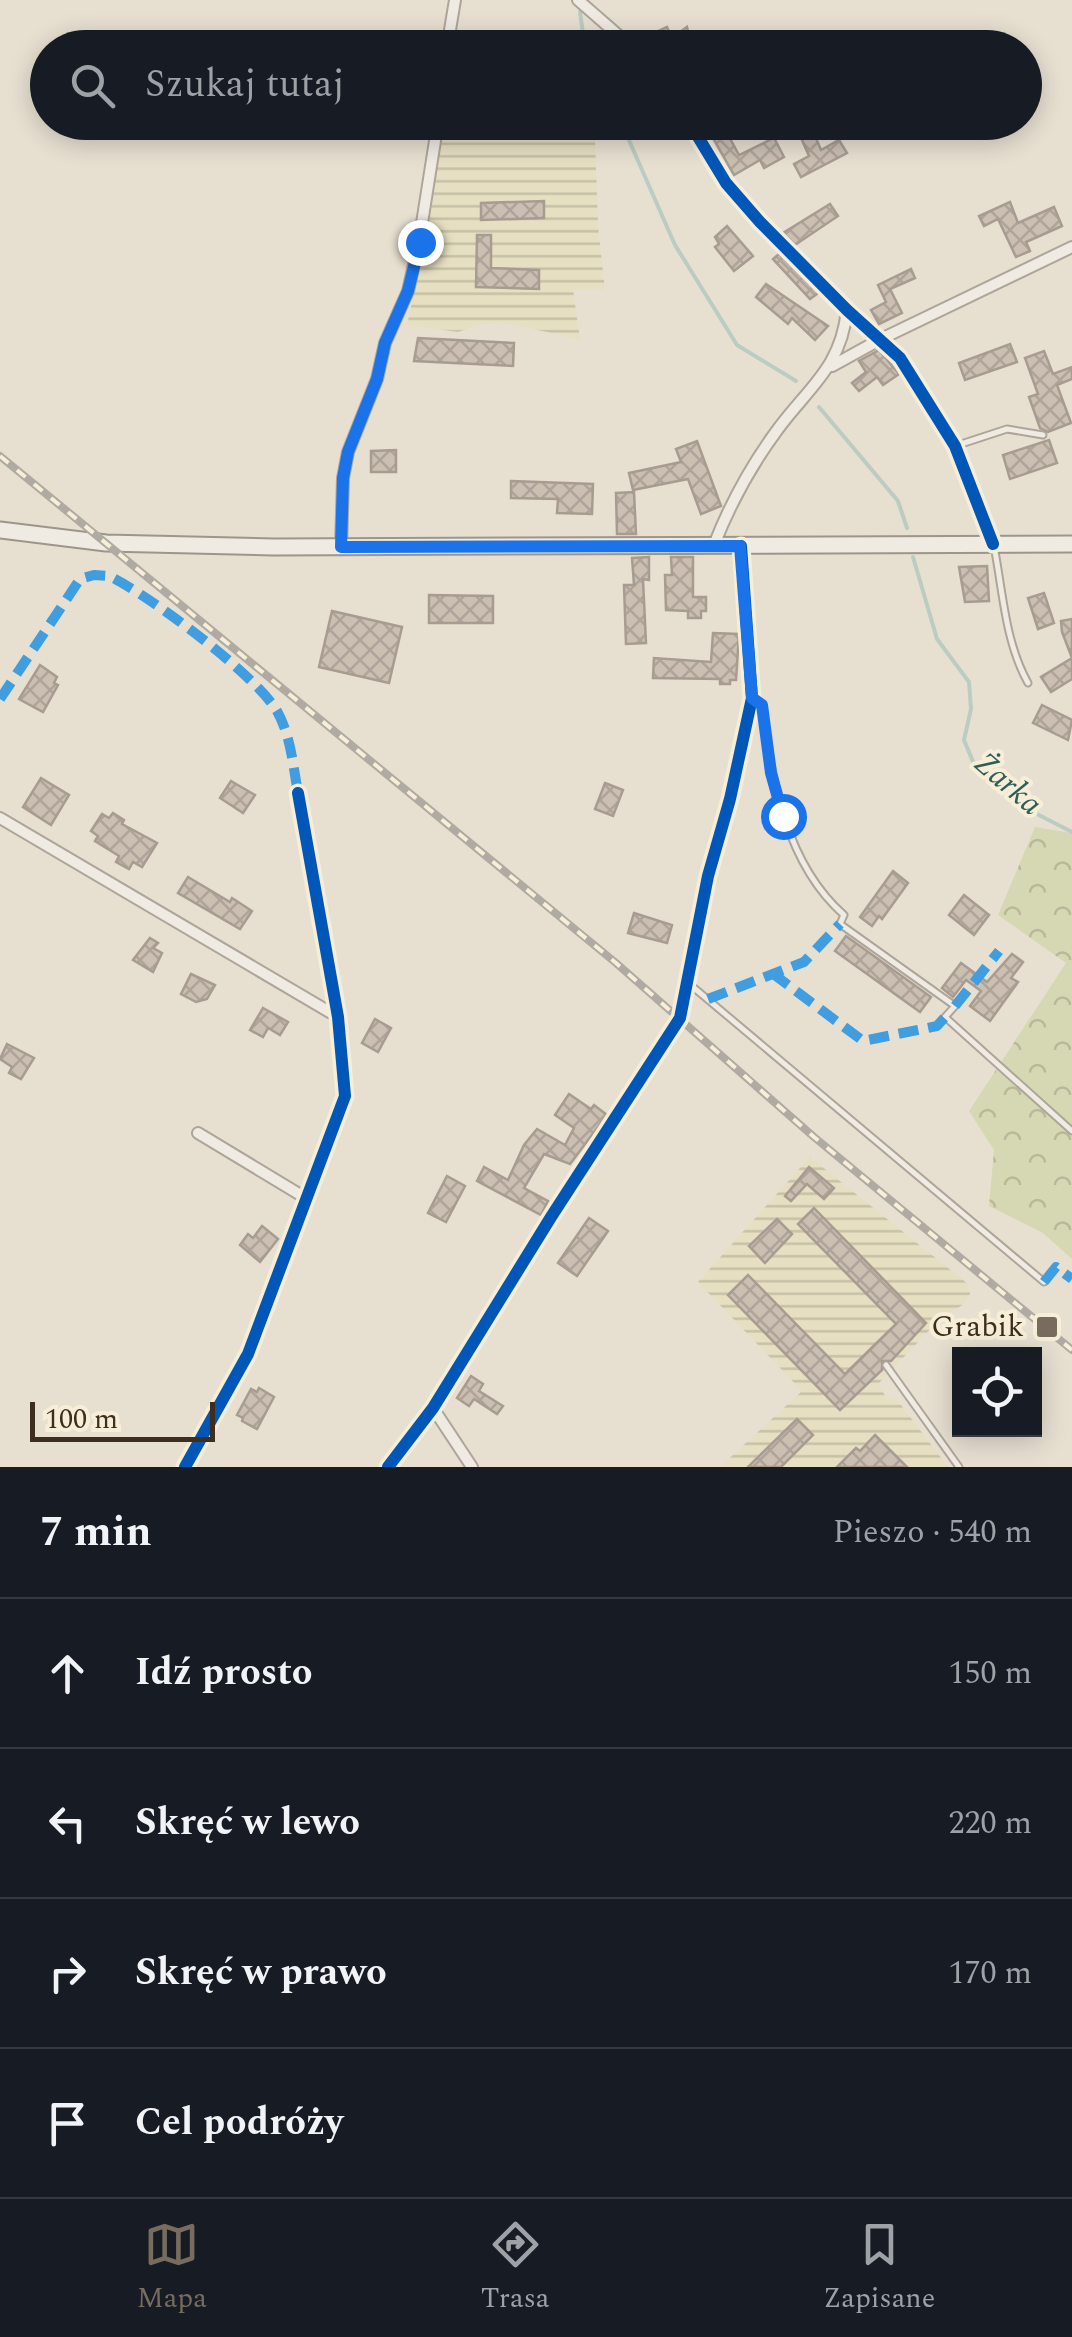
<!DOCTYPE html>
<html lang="pl">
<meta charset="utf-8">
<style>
:root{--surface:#171b24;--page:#20242c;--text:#f1f3f6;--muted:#9ea1a6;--line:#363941;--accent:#786c5e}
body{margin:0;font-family:Spectral,serif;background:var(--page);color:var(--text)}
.controls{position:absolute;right:30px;bottom:30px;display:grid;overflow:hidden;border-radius:0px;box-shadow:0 5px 25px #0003}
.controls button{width:90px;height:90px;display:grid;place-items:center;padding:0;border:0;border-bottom:2px solid var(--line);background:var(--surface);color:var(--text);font:50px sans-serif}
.scale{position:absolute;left:30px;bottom:25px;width:185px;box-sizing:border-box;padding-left:10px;border:5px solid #3d2e20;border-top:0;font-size:28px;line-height:35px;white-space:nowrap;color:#3d2e20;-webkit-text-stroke:8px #f7eed8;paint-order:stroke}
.stop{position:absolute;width:30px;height:30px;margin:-22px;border:8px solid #1a73e8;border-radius:50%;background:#fff}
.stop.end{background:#1a73e8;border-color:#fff;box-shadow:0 2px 10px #0008}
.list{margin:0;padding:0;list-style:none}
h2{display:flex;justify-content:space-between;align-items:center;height:130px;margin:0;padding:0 40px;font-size:42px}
h2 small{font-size:32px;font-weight:400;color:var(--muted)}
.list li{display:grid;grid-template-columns:65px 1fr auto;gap:30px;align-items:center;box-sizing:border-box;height:150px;padding:0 40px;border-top:2px solid var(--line)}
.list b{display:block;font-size:38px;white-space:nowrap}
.list em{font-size:32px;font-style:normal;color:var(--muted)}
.icon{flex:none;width:55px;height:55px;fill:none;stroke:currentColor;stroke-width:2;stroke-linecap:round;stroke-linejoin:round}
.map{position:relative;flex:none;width:1072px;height:1467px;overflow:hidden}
.search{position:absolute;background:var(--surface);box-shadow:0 5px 25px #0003;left:30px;right:30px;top:30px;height:110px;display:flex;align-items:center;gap:25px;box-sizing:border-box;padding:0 35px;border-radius:55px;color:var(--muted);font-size:38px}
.sheet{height:730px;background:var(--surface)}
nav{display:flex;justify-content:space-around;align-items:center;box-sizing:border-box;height:140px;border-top:2px solid var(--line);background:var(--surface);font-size:28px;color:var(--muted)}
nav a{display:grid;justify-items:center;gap:5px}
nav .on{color:var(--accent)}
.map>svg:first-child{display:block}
.farmland{fill:url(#farmland-rules)}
.forest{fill:url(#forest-crowns)}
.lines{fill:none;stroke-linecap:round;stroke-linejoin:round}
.stream{stroke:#bcccc2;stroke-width:4}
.building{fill:url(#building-cross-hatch);stroke:#a89c90;stroke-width:2.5}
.lane-casing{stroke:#ada599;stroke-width:9}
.street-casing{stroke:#ada599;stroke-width:14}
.secondary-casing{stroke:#9c958a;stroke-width:19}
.lane{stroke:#efebe3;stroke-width:5}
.street{stroke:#efebe3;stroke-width:10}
.secondary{stroke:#efebe3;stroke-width:15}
.rail-casing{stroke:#afaaa2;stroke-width:8}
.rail{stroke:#f7eed8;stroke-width:4;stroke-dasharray:11;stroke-linecap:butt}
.quiet{stroke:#3f9de0;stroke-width:10;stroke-dasharray:20 10;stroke-linecap:butt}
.cycleway-casing{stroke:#f7eed8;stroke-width:19}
.cycleway{stroke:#0057b8;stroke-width:12}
.route{stroke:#1a73e8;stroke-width:12}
.poi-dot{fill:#786c5e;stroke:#f7eed8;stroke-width:4}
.labels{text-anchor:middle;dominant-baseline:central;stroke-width:8;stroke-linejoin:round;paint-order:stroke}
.poi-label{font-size:30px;fill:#3d2e20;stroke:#f7eed8;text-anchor:end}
.water-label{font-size:32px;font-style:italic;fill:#2f5d5a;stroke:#f7eed8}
</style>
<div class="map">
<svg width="1072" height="1467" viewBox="0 0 1072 1467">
<defs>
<pattern id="farmland-rules" width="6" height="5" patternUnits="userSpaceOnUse" patternTransform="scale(2.5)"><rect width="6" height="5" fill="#e6dfc2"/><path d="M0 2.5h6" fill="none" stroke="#c6c0a6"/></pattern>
<pattern id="forest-crowns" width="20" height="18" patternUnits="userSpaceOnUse" patternTransform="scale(2.5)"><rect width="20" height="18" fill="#d6d7b3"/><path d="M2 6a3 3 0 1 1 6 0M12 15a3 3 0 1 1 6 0" fill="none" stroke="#b9b99a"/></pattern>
<pattern id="building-cross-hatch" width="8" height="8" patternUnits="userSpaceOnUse" patternTransform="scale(2.5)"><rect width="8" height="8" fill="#cbbfb2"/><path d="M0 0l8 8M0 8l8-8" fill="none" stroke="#afa499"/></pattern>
</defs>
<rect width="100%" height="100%" fill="#e7e0d1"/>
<!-- farmland -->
<g class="farmland">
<polygon points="444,123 595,137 598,225 605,290 573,290 580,339 504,323 482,324 458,332 407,325 428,230"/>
<polygon points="810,1157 968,1284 970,1294 964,1304 939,1320 878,1384 886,1397 898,1401 948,1467 720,1467 802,1391 698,1282"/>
</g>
<!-- forest -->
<polygon class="forest" points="1035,827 1072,833 1072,1259 1043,1233 989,1206 994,1150 969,1111 1066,963 998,915"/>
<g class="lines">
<!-- stream -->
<g class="stream">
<polyline points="580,12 585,48"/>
<polyline points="621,122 675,245 737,345 796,381"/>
<polyline points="819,407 898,501 907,528"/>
<polyline points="913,557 937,639 969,682 971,709 964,740 974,764 1029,810 1072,832"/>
</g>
</g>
<!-- building -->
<g class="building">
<polygon points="667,27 672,38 687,27 691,44 659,48 652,34"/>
<polygon points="704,122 721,122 739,155 774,138 784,157 764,168 760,160 734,175"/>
<polygon points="794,122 809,122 821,150 839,140 847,153 801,177 794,164 809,156"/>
<polygon points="544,201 544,218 481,220 481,203"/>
<polygon points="1010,202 1018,223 1054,207 1062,226 1026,242 1030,251 1016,257 998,219 984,226 979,216"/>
<polygon points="830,204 838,216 795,245 783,233"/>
<polygon points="727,226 753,256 734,271 715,247 719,244 715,237"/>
<polygon points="477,235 491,235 491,268 539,270 539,289 476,287"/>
<polygon points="779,254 818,293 810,299 773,259"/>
<polygon points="911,269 915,278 890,289 902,313 879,324 871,310 886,302 878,285"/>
<polygon points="766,284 828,326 815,340 792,318 788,324 756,297"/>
<polygon points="418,338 514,343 513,366 414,361"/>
<polygon points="1010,344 1017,362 965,380 959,363"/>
<polygon points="879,350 899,374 883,385 877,377 859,391 852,383 866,372 859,361"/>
<polygon points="1044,351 1053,374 1072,367 1072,379 1057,385 1071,423 1048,432 1040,428 1029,397 1038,394 1025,358"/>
<polygon points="1049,440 1057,463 1010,479 1003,455"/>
<polygon points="697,441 721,506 701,514 688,479 633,490 629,473 681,462 676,449"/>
<polygon points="396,450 396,472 371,472 371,451"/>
<polygon points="511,481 593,484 592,514 557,513 558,499 511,498"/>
<polygon points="634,492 636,534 617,534 616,493"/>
<polygon points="649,557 649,580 643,579 646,643 626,644 624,585 634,585 632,558"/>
<polygon points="671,557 693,557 693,597 706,597 706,611 701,611 701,618 688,618 688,611 666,610 665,575 672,575"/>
<polygon points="987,566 989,601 965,602 959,567"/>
<polygon points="1044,593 1054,623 1038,629 1028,598"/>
<polygon points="429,595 493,596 493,623 429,623"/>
<polygon points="332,611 402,627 389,683 319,667"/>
<polygon points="1072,619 1072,679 1051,692 1041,677 1072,658 1062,632 1061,621"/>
<polygon points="713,633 739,634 736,680 730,680 730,684 720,684 720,679 653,678 654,658 711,662"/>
<polygon points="40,665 57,677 54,683 58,685 43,712 19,699"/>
<polygon points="1042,705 1072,720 1068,740 1033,723"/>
<polygon points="41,778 69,795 51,825 23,807"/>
<polygon points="231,781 255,795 243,813 220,798"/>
<polygon points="605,783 623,790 613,816 595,809"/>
<polygon points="113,813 124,820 122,824 157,843 142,867 133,862 129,869 116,862 119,856 95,841 98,836 91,831 102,814 109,818"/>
<polygon points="893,871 908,883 882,919 879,916 872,926 860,917"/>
<polygon points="188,877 230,902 232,898 252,911 240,929 178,893"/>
<polygon points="964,895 989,915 974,935 949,915"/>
<polygon points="634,913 672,925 667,943 628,933"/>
<polygon points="846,936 931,997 920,1012 835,951"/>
<polygon points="150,938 158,943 153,948 162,953 153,972 133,960"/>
<polygon points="1012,954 1023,962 1011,978 1018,982 990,1021 970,1006 981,991 966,980 953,997 942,988 961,963 987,982"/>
<polygon points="191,974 215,985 207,999 196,1002 181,994"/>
<polygon points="263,1008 288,1022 280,1035 268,1028 263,1037 250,1030"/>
<polygon points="375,1019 391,1028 378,1052 362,1043"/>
<polygon points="7,1044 34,1058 21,1079 9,1073 12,1067 0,1059"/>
<polygon points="569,1094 591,1109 594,1105 607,1115 570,1164 544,1154 524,1188 548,1201 541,1215 477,1181 484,1167 508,1180 524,1145 537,1129 565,1145 574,1128 555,1115"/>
<polygon points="809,1167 834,1188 824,1199 807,1184 791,1201 785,1196"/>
<polygon points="447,1176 465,1186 446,1222 428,1213"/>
<polygon points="814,1208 926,1323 891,1361 882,1361 882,1370 840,1410 728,1295 748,1275 845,1374 896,1324 798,1224"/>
<polygon points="589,1218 608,1231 577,1276 558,1263"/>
<polygon points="777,1219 792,1234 765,1263 749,1246"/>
<polygon points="262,1226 278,1239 260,1262 240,1245 248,1234 253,1238"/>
<polygon points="471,1376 483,1384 479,1391 503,1406 497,1414 474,1399 469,1406 457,1398"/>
<polygon points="259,1388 274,1397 257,1429 242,1421 243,1418 237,1415 251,1389 257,1392"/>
<polygon points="797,1419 813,1435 781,1467 748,1467"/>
<polygon points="875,1435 907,1467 837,1467 856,1448 860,1451"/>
</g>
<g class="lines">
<!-- lane casing -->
<g class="lane-casing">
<g id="lane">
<polyline points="955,446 1007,429 1043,435"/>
<path d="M994 546C1003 592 1005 642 1028 683"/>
<path d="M754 700 762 705C772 779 785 863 844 915L840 924 955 1006 945 1017 1072 1131"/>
<polyline points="687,982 1044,1282"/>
<polyline points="886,1365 959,1467"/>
</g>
</g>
<!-- street casing -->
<g class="street-casing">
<g id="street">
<polyline points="578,0 633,48"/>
<polyline points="447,48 455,0"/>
<polyline points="689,122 726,183 760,222 847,310 900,358 955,446 993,544"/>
<polyline points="832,366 881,339 1072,247"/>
<path d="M714 545C730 504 752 464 778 429 810 386 841 367 847 310"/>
<polyline points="341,547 343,478 348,452 377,379 385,343 408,291 419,242 438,122"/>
<polyline points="0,818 338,1017"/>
<polyline points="198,1133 299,1194 308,1196"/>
<polyline points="433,1408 472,1467"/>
<polyline points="185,1467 248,1354 345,1096 338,1017 298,793"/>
<polyline points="388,1467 433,1408 551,1217 680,1018 708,876 730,799 752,698 741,546"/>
</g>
</g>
<!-- secondary casing -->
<g class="secondary-casing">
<polyline id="secondary" points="0,530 106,543 273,547 1072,544"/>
</g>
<!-- lane -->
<use href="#lane" class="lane"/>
<!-- street -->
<use href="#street" class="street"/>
<!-- secondary -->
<use href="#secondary" class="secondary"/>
<!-- rail casing -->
<g class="rail-casing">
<polyline id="rail" points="0,456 616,963 814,1137 1072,1350"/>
</g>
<!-- rail -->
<use href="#rail" class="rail"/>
<!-- quiet -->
<g class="quiet">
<path d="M0 699 80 579 94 575 109 576C149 595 255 674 277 711 291 736 293 766 298 793"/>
<polyline points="772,973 863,1041 937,1026 945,1017"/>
<polyline points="708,999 804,962 840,924"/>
<polyline points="955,1006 999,951"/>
<polyline points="1044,1282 1056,1267 1072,1279"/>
</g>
<!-- cycleway casing -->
<g class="cycleway-casing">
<g id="cycleway">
<polyline points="689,122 726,183 760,222 847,310 900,358 955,446 993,544"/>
<polyline points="185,1467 248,1354 345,1096 338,1017 298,793"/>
<polyline points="388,1467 433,1408 551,1217 680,1018 708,876 730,799 752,698 741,546"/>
</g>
</g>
<!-- cycleway -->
<use href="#cycleway" class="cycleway"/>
</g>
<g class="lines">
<!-- route -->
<polyline class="route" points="420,242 408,291 385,343 377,379 348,452 343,478 341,547 740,546 752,698 762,705 771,773 783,816"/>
</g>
<!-- markers -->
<rect class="poi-dot" x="1035" y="1315" width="24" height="24" rx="5"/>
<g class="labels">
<!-- poi labels -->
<g class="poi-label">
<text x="1024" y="1327">Grabik</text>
</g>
<!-- water labels -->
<g class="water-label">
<text transform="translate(1008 784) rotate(41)">Żarka</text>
</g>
</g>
</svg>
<div class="controls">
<button><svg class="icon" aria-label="locate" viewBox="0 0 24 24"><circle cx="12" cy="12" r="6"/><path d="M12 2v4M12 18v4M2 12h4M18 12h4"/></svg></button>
</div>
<div class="scale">100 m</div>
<div class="stop" style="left:783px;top:816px"></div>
<div class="stop end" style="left:420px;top:242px"></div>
<div class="search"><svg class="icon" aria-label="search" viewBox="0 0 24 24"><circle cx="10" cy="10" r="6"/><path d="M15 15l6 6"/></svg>Szukaj tutaj</div>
</div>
<section class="sheet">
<h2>7 min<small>Pieszo · 540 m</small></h2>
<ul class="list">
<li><svg class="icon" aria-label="ahead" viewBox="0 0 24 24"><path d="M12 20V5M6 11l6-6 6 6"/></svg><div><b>Idź prosto</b></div><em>150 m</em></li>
<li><svg class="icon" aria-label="left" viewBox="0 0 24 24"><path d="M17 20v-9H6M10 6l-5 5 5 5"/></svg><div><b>Skręć w lewo</b></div><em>220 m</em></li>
<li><svg class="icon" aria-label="right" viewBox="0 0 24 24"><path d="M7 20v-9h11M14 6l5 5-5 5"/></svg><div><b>Skręć w prawo</b></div><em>170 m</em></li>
<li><svg class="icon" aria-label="arrive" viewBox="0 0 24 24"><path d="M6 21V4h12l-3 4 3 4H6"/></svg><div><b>Cel podróży</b></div></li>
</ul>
</section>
<nav>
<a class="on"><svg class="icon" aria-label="map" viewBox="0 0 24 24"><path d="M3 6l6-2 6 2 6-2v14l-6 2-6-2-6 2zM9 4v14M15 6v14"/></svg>Mapa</a>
<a><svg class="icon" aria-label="directions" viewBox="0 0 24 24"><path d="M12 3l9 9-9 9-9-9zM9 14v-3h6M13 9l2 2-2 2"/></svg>Trasa</a>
<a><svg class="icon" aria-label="saved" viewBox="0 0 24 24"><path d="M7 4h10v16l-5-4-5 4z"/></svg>Zapisane</a>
</nav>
